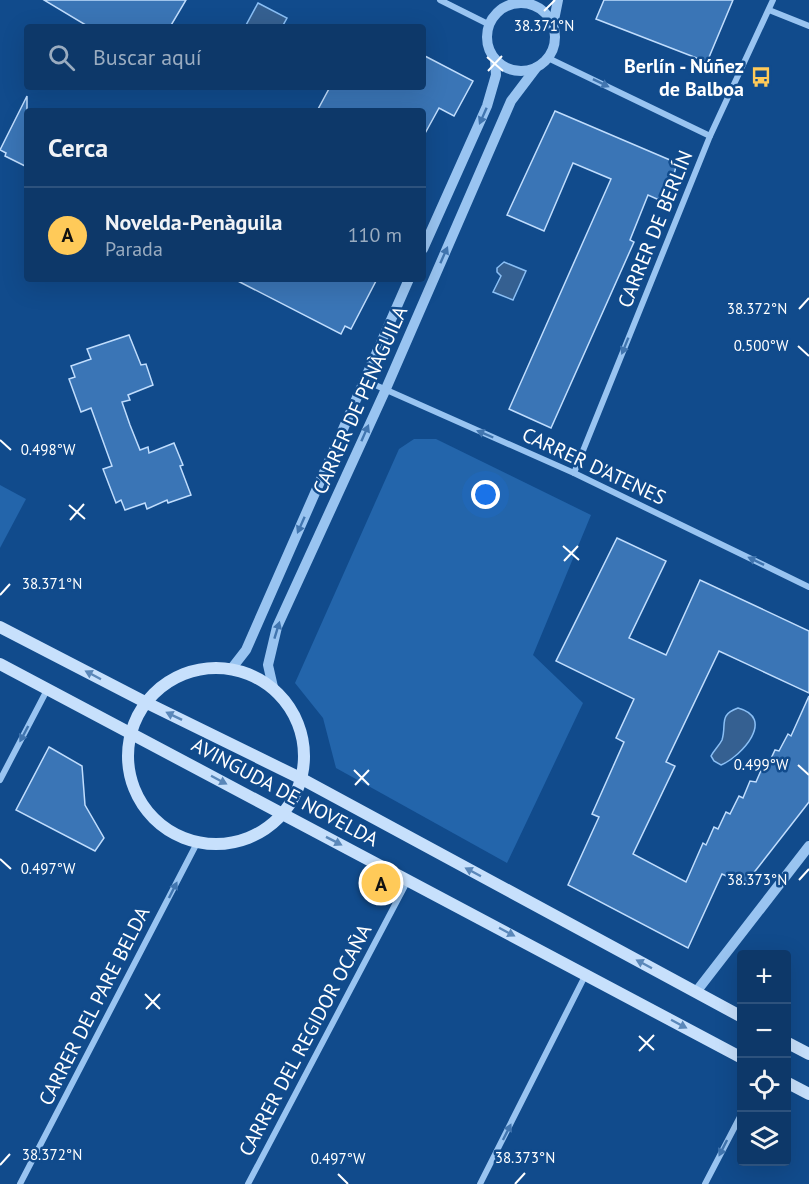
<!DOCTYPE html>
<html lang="es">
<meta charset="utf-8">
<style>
:root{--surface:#0d3869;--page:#1b4371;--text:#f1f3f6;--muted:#9aacc0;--line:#2d527d;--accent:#ffca59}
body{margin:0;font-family:"PT Sans",sans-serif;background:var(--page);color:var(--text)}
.controls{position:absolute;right:18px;bottom:18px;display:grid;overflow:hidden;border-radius:6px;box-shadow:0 6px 24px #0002}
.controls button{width:54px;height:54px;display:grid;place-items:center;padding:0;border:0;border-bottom:2px solid var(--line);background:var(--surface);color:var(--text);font:30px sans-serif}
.you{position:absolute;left:486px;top:495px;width:21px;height:21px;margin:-15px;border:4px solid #fff;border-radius:50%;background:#1a73e8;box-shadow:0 0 0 9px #1a73e833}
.badge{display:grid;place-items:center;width:39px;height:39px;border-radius:50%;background:var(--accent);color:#111;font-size:20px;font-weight:700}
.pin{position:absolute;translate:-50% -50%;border:3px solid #fff;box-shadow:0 2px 6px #0006}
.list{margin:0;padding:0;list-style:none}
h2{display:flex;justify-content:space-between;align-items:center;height:78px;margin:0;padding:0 24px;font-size:26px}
h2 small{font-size:20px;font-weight:400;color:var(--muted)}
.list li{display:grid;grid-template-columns:39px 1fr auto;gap:18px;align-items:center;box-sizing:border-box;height:96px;padding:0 24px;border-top:2px solid var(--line)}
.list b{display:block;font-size:22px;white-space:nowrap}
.list p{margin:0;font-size:20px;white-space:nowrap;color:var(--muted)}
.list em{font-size:20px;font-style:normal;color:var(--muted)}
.icon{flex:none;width:33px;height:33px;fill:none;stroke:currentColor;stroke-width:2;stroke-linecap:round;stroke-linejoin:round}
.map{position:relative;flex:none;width:809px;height:1184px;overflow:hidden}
.search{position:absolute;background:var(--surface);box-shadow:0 6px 24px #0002;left:24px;top:24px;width:402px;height:66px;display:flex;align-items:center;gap:15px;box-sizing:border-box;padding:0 21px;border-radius:6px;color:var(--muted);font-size:22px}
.panel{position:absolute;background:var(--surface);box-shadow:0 6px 24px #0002;left:24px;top:108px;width:402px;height:174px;border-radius:6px}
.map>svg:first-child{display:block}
.green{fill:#2365ab}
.water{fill:#356091;stroke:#8abff5;stroke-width:1.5}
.building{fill:#3a75b6;stroke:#c0ddfd;stroke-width:1.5}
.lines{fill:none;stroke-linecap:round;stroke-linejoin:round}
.minor{stroke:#99c4f1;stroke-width:6}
.tertiary{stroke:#99c4f1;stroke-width:10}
.secondary{stroke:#c7e0fc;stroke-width:12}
.oneway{fill:#4175af}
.oneway2{fill:#5a87b9}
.ticks{fill:none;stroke:#fff;stroke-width:2}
.labels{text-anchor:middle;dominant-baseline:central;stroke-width:5;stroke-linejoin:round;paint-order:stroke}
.poi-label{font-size:20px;font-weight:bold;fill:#fff;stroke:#114b8c;text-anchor:end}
.street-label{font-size:20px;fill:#fff;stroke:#114b8c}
.ticks-label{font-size:15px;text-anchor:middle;fill:#fff;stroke:#114b8c;stroke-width:5;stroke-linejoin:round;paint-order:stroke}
</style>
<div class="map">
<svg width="809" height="1184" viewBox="0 0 809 1184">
<rect width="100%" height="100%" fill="#114b8c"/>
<!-- green -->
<g class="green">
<polygon points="414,439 436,439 591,515 533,655 583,703 507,863 336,768 323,718 295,683 399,449"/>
<polygon points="0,485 26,499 0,548"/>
</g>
<!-- water -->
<g class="water">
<polygon points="258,3 287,18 282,27 245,27"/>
<polygon points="504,262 526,271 513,300 493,292 501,276 497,272 497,268"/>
<path d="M738 708C776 718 742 756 721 765L714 761 711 756C714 750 719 746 722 740 727 724 718 715 738 708Z"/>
</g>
<!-- building -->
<g class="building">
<polygon points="44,0 186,0 170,27 89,27"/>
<polygon points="604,0 733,0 707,62 596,19"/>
<polygon points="423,55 473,81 454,116 439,108 423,137 423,111 317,111 330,87 423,87"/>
<polygon points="27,96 27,167 5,156 6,153 0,150"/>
<polygon points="555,111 677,163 673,178 676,179 666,203 648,195 630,240 634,242 551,428 509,409 611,179 573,163 544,231 507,215"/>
<polygon points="234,279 377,279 351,329 345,326 341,334"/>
<polygon points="129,335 141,365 146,364 153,385 128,395 130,400 122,402 130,425 140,450 148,447 149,453 174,443 183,465 180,466 191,495 168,503 167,500 147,509 145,503 125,510 121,500 116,503 103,469 112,466 91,408 81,412 69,379 75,377 71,366 91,359 87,349"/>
<polygon points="617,538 666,561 629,638 666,655 700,580 809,631 809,693 719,651 666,762 675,766 633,854 686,882 703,843 706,845 714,827 718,829 726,812 730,814 739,796 743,798 750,781 756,782 763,766 767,767 775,750 779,751 788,734 791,736 809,696 809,802 745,884 722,874 688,948 568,885 599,817 592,814 624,742 616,738 634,699 556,661"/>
<polygon points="49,747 82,766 85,805 104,838 95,851 16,810"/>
</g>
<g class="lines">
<!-- minor -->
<g class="minor">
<polyline points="440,0 488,24"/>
<polyline points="769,10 809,26"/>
<polyline points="548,58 710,136"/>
<polyline points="364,380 574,473 809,587"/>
<polyline points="574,473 710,136 773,0"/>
<polyline points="0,780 47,690"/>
<polyline points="20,1184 197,843"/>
<polyline points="248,1184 408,880"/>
<polyline points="480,1184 586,974"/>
<polyline points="705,1184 742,1113"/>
</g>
<!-- tertiary -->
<g class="tertiary">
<circle cx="521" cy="37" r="34"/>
<polyline points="553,25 558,0"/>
<polyline points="423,249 487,106 496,75 495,60"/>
<polyline points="232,668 246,650 409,279"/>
<polyline points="273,687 268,665 277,627 385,391 511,101 536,68"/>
<polyline points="696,992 809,846"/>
</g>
<!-- secondary -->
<g class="secondary">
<polyline points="0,627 145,702 302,779 742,1017"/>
<polyline points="0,664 742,1058"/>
<circle cx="216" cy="756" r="88"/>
<polyline points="786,1042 809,1054"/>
<polyline points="786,1082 809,1094"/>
</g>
</g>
<!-- one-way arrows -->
<defs><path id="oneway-solid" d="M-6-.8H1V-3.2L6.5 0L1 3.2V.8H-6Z" transform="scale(1.5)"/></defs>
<g class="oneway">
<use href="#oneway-solid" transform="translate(601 83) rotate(26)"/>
<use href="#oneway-solid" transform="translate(483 116) rotate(114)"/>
<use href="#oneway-solid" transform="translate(444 255) rotate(-66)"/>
<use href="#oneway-solid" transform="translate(625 346) rotate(112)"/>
<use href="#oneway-solid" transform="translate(365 433) rotate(-66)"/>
<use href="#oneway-solid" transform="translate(485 434) rotate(-157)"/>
<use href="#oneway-solid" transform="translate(301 525) rotate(114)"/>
<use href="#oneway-solid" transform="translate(756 561) rotate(-154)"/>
<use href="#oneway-solid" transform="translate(277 630) rotate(-73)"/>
<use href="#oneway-solid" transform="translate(24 734) rotate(118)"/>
<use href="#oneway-solid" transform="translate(173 890) rotate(-63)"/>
<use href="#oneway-solid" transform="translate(507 1132) rotate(-63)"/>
<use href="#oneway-solid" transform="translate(723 1148) rotate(117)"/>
</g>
<g class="oneway2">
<use href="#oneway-solid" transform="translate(93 675) rotate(-152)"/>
<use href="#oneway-solid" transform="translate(174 716) rotate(-154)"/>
<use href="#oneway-solid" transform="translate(219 780) rotate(28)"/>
<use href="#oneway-solid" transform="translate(334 841) rotate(27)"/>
<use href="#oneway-solid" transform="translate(473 872) rotate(-152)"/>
<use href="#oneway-solid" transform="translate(507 932) rotate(28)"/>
<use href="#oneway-solid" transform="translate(644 964) rotate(-152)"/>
<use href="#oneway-solid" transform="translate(679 1024) rotate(28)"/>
</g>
<!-- ticks -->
<path class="ticks" d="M544 11 555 0M487 57 503 71M488 71 502 56M799 309 809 298M798 346 809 356M0 440 11 450M69 505 85 519M70 520 84 504M563 546 579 560M564 561 578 546M0 595 10 584M798 765 809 775M354 770 369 785M355 785 369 770M0 859 11 869M799 880 809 869M145 994 160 1009M146 1009 160 994M639 1036 654 1050M639 1051 654 1035M0 1165 10 1154M338 1174 348 1184M515 1184 525 1173"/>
<!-- icons -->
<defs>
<g id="bus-bare" transform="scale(1.62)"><path d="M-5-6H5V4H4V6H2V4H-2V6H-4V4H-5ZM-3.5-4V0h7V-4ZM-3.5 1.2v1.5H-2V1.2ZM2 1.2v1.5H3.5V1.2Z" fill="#ffca59" stroke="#114b8c" stroke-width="2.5" paint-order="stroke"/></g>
</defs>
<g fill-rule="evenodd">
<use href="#bus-bare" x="761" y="77"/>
</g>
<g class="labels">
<!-- poi labels -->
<g class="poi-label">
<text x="744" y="66">Berlín - Núñez<tspan x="744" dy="23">de Balboa</tspan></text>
</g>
<!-- street labels -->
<g class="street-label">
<text transform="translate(655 229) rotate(-68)">CARRER DE BERLÍN</text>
<text transform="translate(360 400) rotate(-66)">CARRER DE PENÀGUILA</text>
<text transform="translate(594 466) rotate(25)">CARRER D'ATENES</text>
<text transform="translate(285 792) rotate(28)">AVINGUDA DE NOVELDA</text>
<text transform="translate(94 1006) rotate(-63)">CARRER DEL PARE BELDA</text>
<text transform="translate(305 1040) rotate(-62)">CARRER DEL REGIDOR OCAÑA</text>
</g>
</g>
<g class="ticks-label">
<text x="544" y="31">38.371°N</text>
<text x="757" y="314">38.372°N</text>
<text x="761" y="351">0.500°W</text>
<text x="48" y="455">0.498°W</text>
<text x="52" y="589">38.371°N</text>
<text x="761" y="770">0.499°W</text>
<text x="48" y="874">0.497°W</text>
<text x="757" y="885">38.373°N</text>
<text x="52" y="1160">38.372°N</text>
<text x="525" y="1163">38.373°N</text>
<text x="338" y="1164">0.497°W</text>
</g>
</svg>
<div class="controls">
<button>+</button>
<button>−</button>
<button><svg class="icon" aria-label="locate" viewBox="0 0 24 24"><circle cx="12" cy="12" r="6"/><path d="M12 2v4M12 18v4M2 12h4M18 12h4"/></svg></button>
<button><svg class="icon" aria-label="layers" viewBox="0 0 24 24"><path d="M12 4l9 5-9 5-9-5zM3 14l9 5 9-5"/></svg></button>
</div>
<div class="you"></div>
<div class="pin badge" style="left:381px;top:883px">A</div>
<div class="search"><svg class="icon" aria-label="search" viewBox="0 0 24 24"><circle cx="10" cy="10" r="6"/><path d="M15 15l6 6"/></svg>Buscar aquí</div>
<section class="panel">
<h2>Cerca<small></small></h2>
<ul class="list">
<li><span class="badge">A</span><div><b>Novelda-Penàguila</b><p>Parada</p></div><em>110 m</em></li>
</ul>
</section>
</div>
